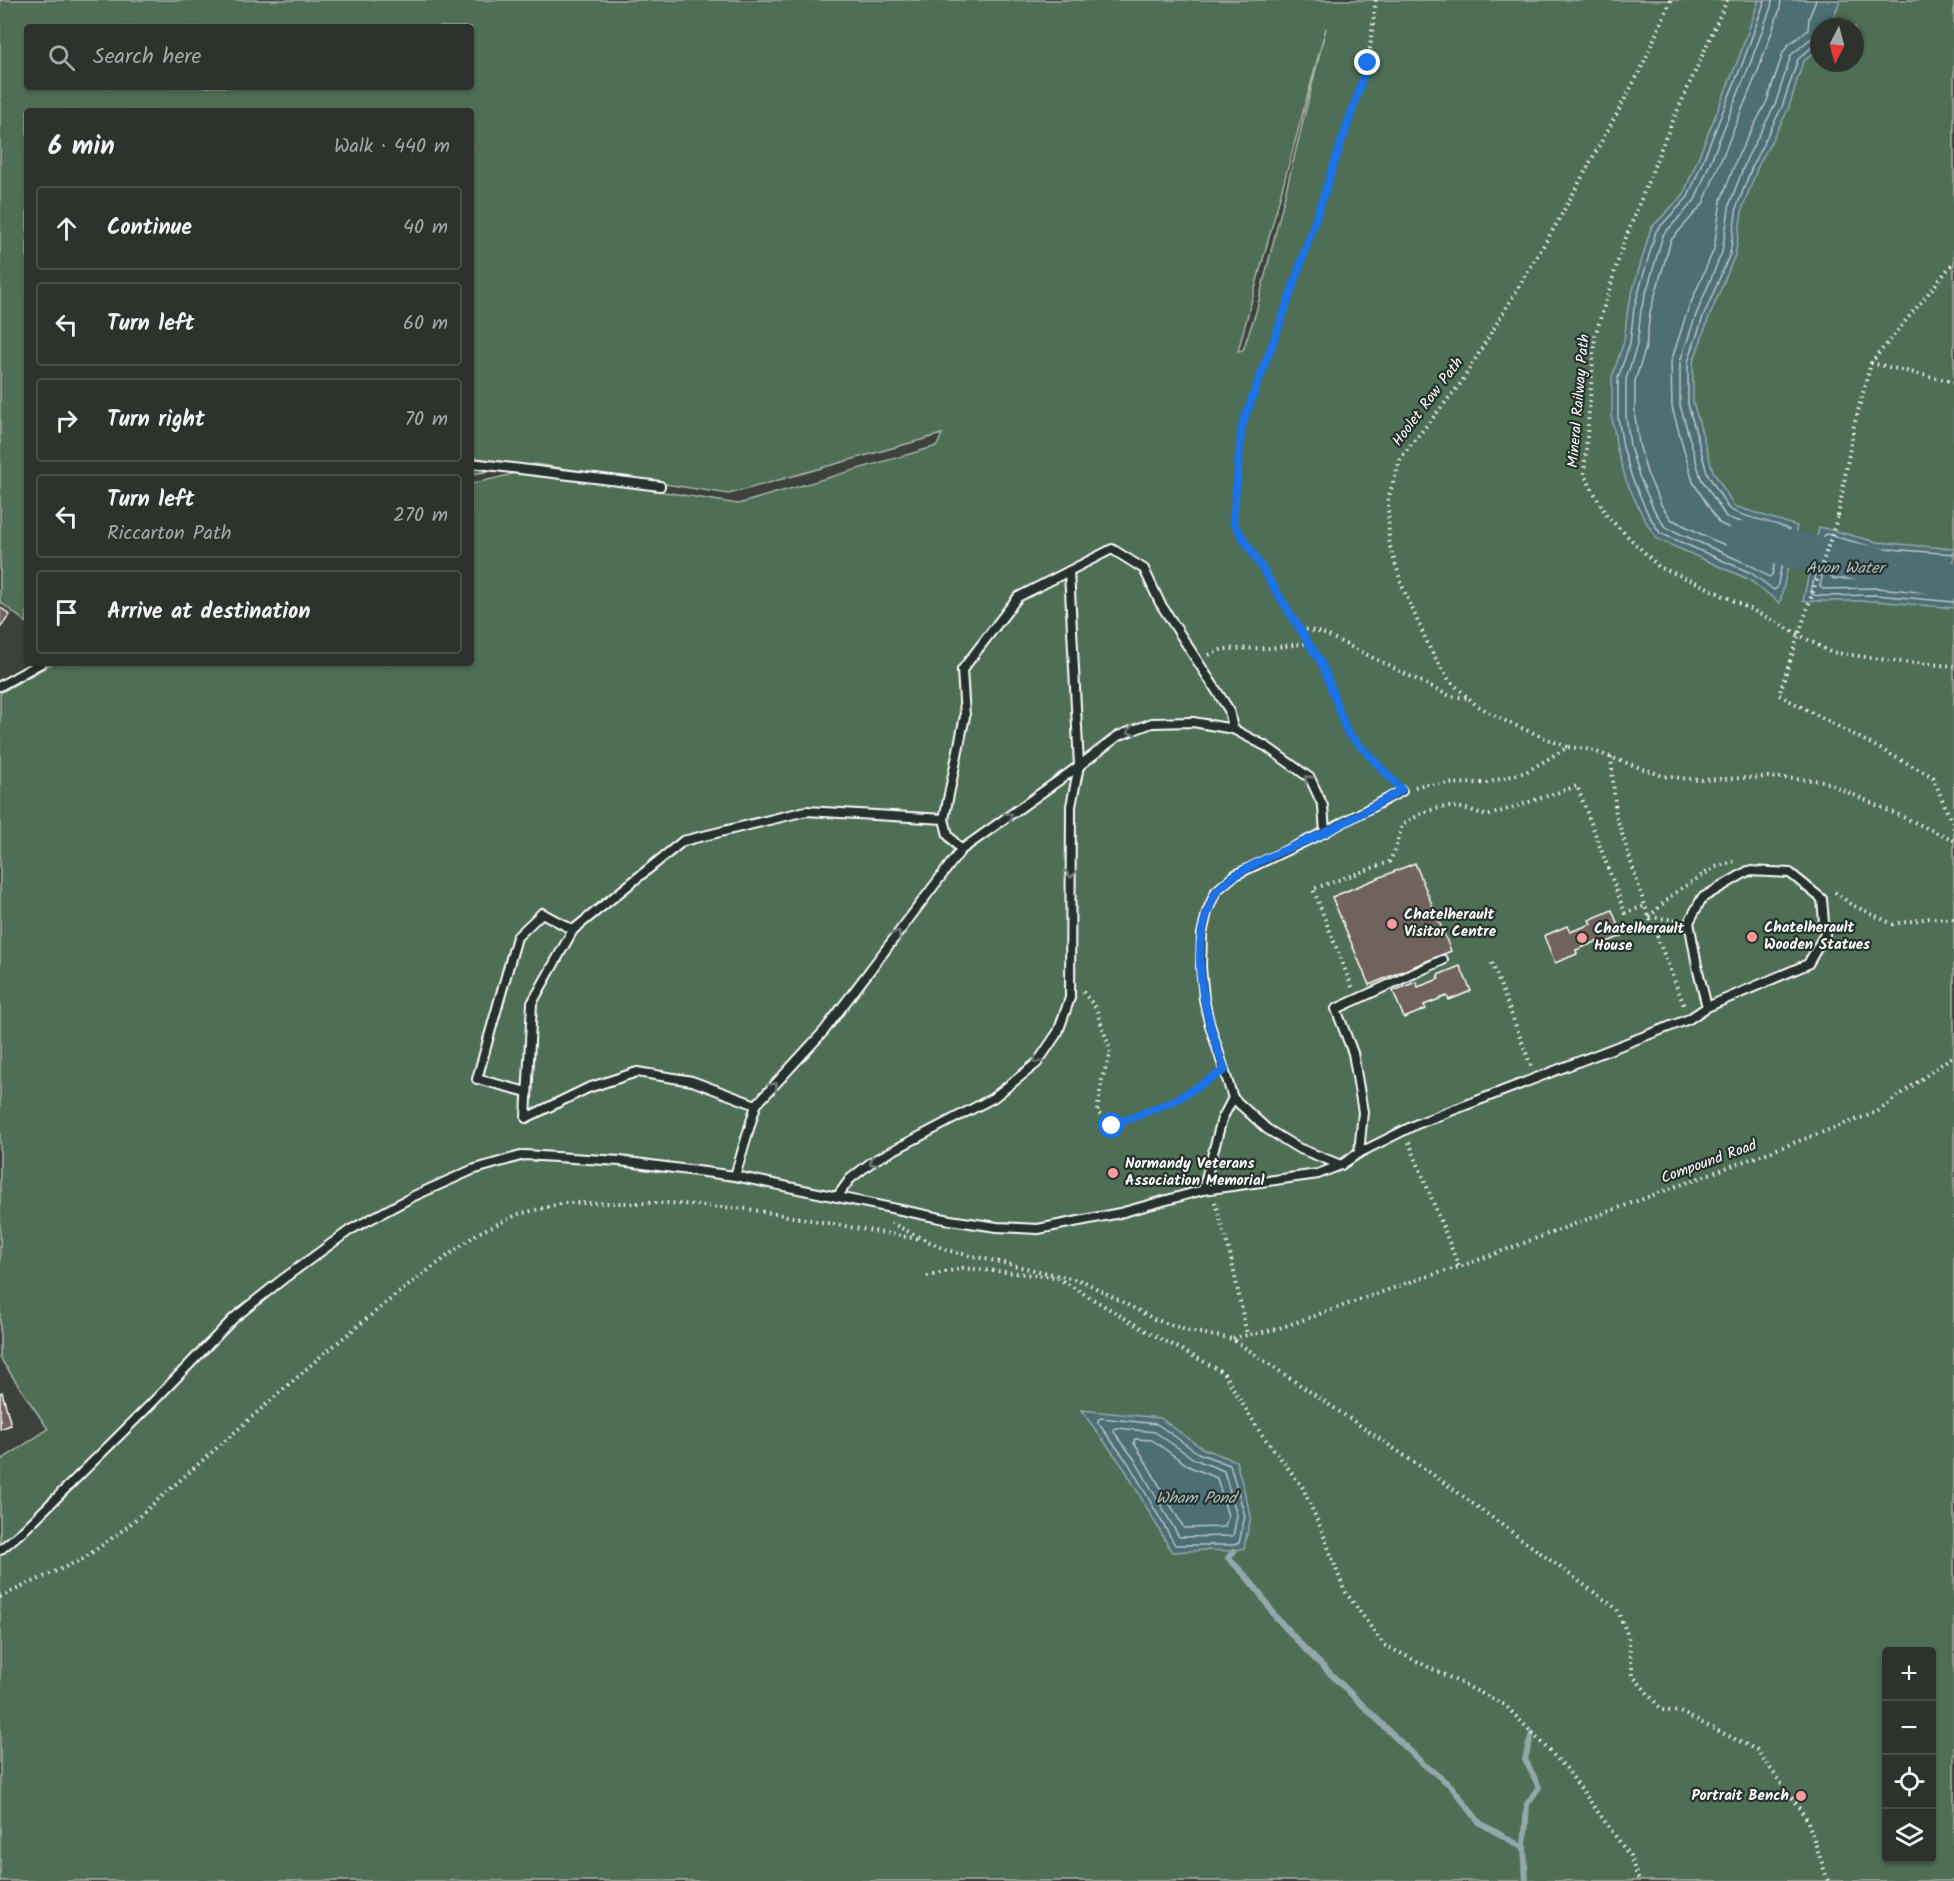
<!DOCTYPE html>
<meta charset="utf-8">
<style>
:root{--surface:#2d322c;--page:#393e38;--text:#f1f3f6;--muted:#a7aaa9;--line:#484d48}
body{margin:0;font-family:Kalam,sans-serif;background:var(--page);color:var(--text)}
.controls{position:absolute;right:18px;bottom:18px;display:grid;overflow:hidden;border-radius:6px;box-shadow:0 2px 4px #0004}
.controls button{width:54px;height:54px;display:grid;place-items:center;padding:0;border:0;border-bottom:2px solid var(--line);background:var(--surface);color:var(--text);font:30px sans-serif}
.compass{position:absolute;left:1810px;top:18px;width:54px;height:54px;border-radius:50%;background:var(--surface);box-shadow:0 2px 4px #0004;rotate:186deg}
.stop{position:absolute;width:18px;height:18px;margin:-14px;border:4px solid #1a73e8;border-radius:50%;background:#fff}
.stop.end{background:#1a73e8;border-color:#fff;box-shadow:0 2px 6px #0008}
.list{margin:0;padding:0;list-style:none}
h2{display:flex;justify-content:space-between;align-items:center;height:78px;margin:0;padding:0 24px;font-size:26px}
h2 small{font-size:20px;font-weight:400;color:var(--muted)}
.list li{display:grid;grid-template-columns:39px 1fr auto;gap:18px;align-items:center;box-sizing:border-box;height:84px;margin:0 12px 12px;padding:0 12px;border:2px solid var(--line);border-radius:6px}
.list b{display:block;font-size:22px;white-space:nowrap}
.list p{margin:0;font-size:20px;white-space:nowrap;color:var(--muted)}
.list em{font-size:20px;font-style:normal;color:var(--muted)}
.icon{flex:none;width:33px;height:33px;fill:none;stroke:currentColor;stroke-width:2;stroke-linecap:round;stroke-linejoin:round}
.map{position:relative;flex:none;width:1954px;height:1881px;overflow:hidden}
.search{position:absolute;background:var(--surface);box-shadow:0 2px 4px #0004;left:24px;top:24px;width:450px;height:66px;display:flex;align-items:center;gap:15px;box-sizing:border-box;padding:0 21px;border-radius:6px;color:var(--muted);font-size:22px}
.panel{position:absolute;background:var(--surface);box-shadow:0 2px 4px #0004;left:24px;top:108px;width:450px;height:558px;border-radius:6px}
.map>svg:first-child{display:block}
.green{fill:#506e56;stroke:#a8b6aa;stroke-width:1.5;fill-rule:evenodd}
.water{fill:#4d6e74;stroke:#94a8ac;stroke-width:1.5}
.lines{fill:none;stroke-linecap:round;stroke-linejoin:round}
.shore{stroke:#b8c5c7;stroke-width:1.5}
.stream{stroke:#94a8ac;stroke-width:6}
.river{stroke:#4d6e74;stroke-width:36}
.building{fill:#70645c;stroke:#fff;stroke-width:1.5}
.service-casing{stroke:#fff;stroke-width:12}
.path{stroke:#fff;stroke-width:4;stroke-dasharray:1.5 4.5;stroke-linecap:butt}
.service{stroke:#26332d;stroke-width:8}
.path-bridge{stroke:#fff;stroke-width:4;stroke-dasharray:1.5 4.5;stroke-linecap:butt}
.oneway{stroke:#727a76}
.route{stroke:#1a73e8;stroke-width:8}
.poi-dot{fill:#ff9aa2;stroke:#26332d;stroke-width:2}
.labels{text-anchor:middle;dominant-baseline:central;stroke-width:4.5;stroke-linejoin:round;paint-order:stroke}
.street-label{font-size:15px;fill:#fff;stroke:#26332d}
.poi-label{font-size:15px;font-weight:bold;fill:#fff;stroke:#26332d;text-anchor:start}
.water-label{font-size:16px;font-style:italic;fill:#afbec0;stroke:#26332d}
</style>
<div class="map">
<svg width="1954" height="1881" viewBox="0 0 1954 1881">
<rect width="100%" height="100%" fill="#3c423b"/>
<filter id="ink" filterUnits="userSpaceOnUse"><feTurbulence type="fractalNoise" baseFrequency=".0167" numOctaves="2"/><feDisplacementMap in="SourceGraphic" scale="12" xChannelSelector="R" yChannelSelector="G"/><feConvolveMatrix kernelMatrix="1 2 1 2 8 2 1 2 1" color-interpolation-filters="sRGB"/></filter>
<g filter="url(#ink)">
<!-- green -->
<path class="green" d="M0 0H1954V1881H0V1461L48 1429 0 1358V693L53 663H471V484L529 470 738 504 937 446 942 434 729 494 535 464 471 474V111H27V623L0 602ZM27 27H471V87H27ZM1819 27H1855V63H1819ZM1326 28 1256 312 1243 350 1238 351ZM1886 1652H1932V1858H1886Z"/>
<!-- water -->
<g class="water">
<polygon points="1759,0 1840,0 1830,27 1819,27 1819,49 1803,62 1788,110 1759,164 1743,207 1735,255 1708,320 1693,363 1693,402 1713,471 1734,506 1797,526 1780,603 1748,579 1657,539 1643,517 1626,480 1617,449 1612,418 1612,377 1624,341 1628,307 1651,228 1683,195 1738,60"/>
<polygon points="1819,527 1877,542 1954,549 1954,608 1876,601 1803,601"/>
<polygon points="1081,1410 1160,1418 1202,1448 1236,1461 1251,1516 1244,1548 1234,1551 1205,1550 1172,1552 1124,1468"/>
</g>
<g class="lines">
<!-- shore -->
<g class="shore">
<path d="M1765 0 1743 62 1688 197 1656 231 1634 308 1630 343 1618 378V417L1623 447 1632 478 1648 514 1660 533 1751 573 1774 590 1777 588 1789 530C1773 520 1740 518 1728 508L1707 473 1688 404V362L1703 317 1730 254 1737 206 1754 162 1782 107 1798 59 1813 46 1819 45"/>
<polyline points="1772,0 1771,7 1750,64 1695,200 1663,235 1641,310 1637,345 1626,379 1626,416 1630,446 1639,476 1654,510 1665,527 1754,567 1769,577 1772,575 1781,535 1726,517 1701,478 1680,405 1680,362 1696,315 1722,252 1730,203 1747,158 1775,105 1791,55 1809,40 1819,36"/>
<polyline points="1781,0 1780,9 1759,68 1703,204 1671,240 1650,312 1646,347 1635,381 1635,416 1639,444 1647,473 1662,506 1671,519 1711,539 1764,561 1766,559 1769,540 1727,527 1719,523 1693,482 1672,407 1671,362 1687,312 1714,249 1721,200 1738,156 1767,101 1783,53 1788,45 1808,30 1809,18 1816,0"/>
<polyline points="1954,554 1876,548 1826,534 1823,537 1811,592 1813,595 1821,596 1876,595 1954,602"/>
<polyline points="1954,562 1876,556 1831,544 1829,546 1820,586 1823,589 1877,588 1954,595"/>
<polyline points="1954,571 1874,565 1839,555 1836,557 1831,576 1834,579 1877,579 1954,586"/>
<polygon points="1101,1418 1157,1424 1198,1453 1230,1465 1245,1516 1239,1543 1233,1545 1175,1545 1129,1464 1098,1423 1098,1420"/>
<polygon points="1117,1428 1155,1432 1194,1459 1224,1471 1237,1516 1233,1536 1179,1537 1135,1460 1114,1432 1114,1429"/>
<polygon points="1136,1439 1152,1440 1190,1467 1217,1478 1228,1516 1225,1527 1184,1528 1143,1457 1134,1443 1134,1440"/>
</g>
<!-- stream -->
<g class="stream">
<polyline points="1234,1551 1228,1558 1244,1574 1259,1592 1275,1616 1306,1650 1421,1762 1451,1786 1480,1823 1524,1848 1526,1881"/>
<polyline points="1524,1848 1527,1804 1539,1787 1525,1759 1532,1733"/>
</g>
<!-- river -->
<polyline class="river" points="1743,540 1954,580"/>
</g>
<!-- building -->
<g class="building">
<polygon points="0,607 10,615 0,628"/>
<polygon points="1415,863 1451,951 1369,985 1332,897"/>
<polygon points="1612,910 1622,936 1600,945 1598,941 1576,950 1577,954 1555,963 1544,936 1567,926 1570,932 1591,924 1589,920"/>
<polygon points="1460,966 1471,991 1449,1000 1447,996 1424,1005 1426,1009 1404,1018 1393,991 1416,982 1418,987 1439,979 1438,975"/>
<polygon points="2,1392 11,1425 0,1429 0,1393"/>
</g>
<g class="lines">
<!-- service casing -->
<g class="service-casing">
<g id="service">
<polyline points="471,463 660,486"/>
<polyline points="1069,571 1112,549 1144,569 1160,603 1229,710 1233,729"/>
<polyline points="0,686 41,663"/>
<polyline points="1079,766 1118,736 1152,723 1193,722 1233,729 1267,747 1310,778 1323,806 1325,832"/>
<polyline points="944,819 965,716 962,670 1018,597 1069,571 1079,766"/>
<polyline points="527,1092 477,1079 517,937 542,913 573,930"/>
<polyline points="756,1105 692,1081 637,1072 588,1088 526,1118 532,1003 573,930 683,841 806,811 944,819 948,835 961,850"/>
<polyline points="1359,1153 1363,1112 1353,1053 1336,1009 1443,960"/>
<polyline points="1341,1165 1298,1148 1267,1129 1233,1098 1209,1022 1204,999 1201,967 1202,934 1207,912 1216,891 1235,875 1325,832 1402,791"/>
<polyline points="735,1176 756,1105 824,1031 961,850 1079,766 1071,806 1070,998 1058,1032 1037,1063 993,1098 873,1161 850,1179 837,1197"/>
<polyline points="1203,1190 1222,1119 1233,1098"/>
<polyline points="0,1550 25,1529 150,1405 234,1318 283,1279 350,1230 414,1196 472,1170 524,1155 620,1161 735,1176 950,1220 997,1227 1038,1229 1120,1213 1203,1190 1318,1174 1341,1165 1359,1153 1417,1124 1689,1019 1707,1007 1808,964 1825,934 1822,899 1790,873 1748,871 1702,898 1689,922 1698,971 1707,1007"/>
</g>
</g>
<!-- path -->
<g class="path">
<polyline points="1376,0 1368,63 1284,313 1242,425 1234,522 1323,666 1347,732 1393,781"/>
<polyline points="1727,0 1664,141 1623,245 1595,336 1584,474 1607,516 1659,567 1700,584 1774,621 1830,652 1902,662 1954,666"/>
<polyline points="1871,363 1954,382"/>
<polyline points="1838,516 1854,426 1871,363 1954,262"/>
<polyline points="1300,629 1310,630 1325,634 1450,696 1468,698"/>
<polyline points="1209,655 1223,649 1269,648 1309,643"/>
<polyline points="1790,661 1779,695 1933,777 1954,828"/>
<polyline points="1567,747 1507,722 1476,705 1449,680 1430,649 1403,588 1389,543 1388,499 1401,457 1461,383 1557,223 1639,73 1671,0"/>
<polyline points="1611,757 1616,815 1645,906 1685,1008"/>
<polyline points="1415,787 1426,784 1486,783 1526,772 1568,747 1588,749 1663,776 1699,780 1768,777 1823,781 1954,840"/>
<polyline points="1835,892 1852,905 1893,924 1930,918 1954,919"/>
<polyline points="1649,917 1673,894 1715,867 1734,862"/>
<polyline points="1650,917 1678,920"/>
<polyline points="1492,963 1531,1066"/>
<path d="M1352 987 1313 889 1389 862 1395 850 1402 825C1433 805 1452 801 1487 816L1577 786 1625 913 1645 906"/>
<polyline points="1083,992 1096,1008 1111,1053 1102,1078 1097,1112 1112,1126 1176,1100 1213,1077"/>
<polyline points="1409,1142 1459,1267"/>
<polyline points="1215,1202 1230,1253 1247,1335"/>
<polyline points="891,1223 946,1250 1083,1281 1154,1319 1189,1331 1232,1339 1442,1481 1617,1609 1628,1636 1633,1676 1662,1710 1680,1712 1757,1750 1807,1819 1828,1881"/>
<polyline points="927,1276 963,1268 1056,1277 1141,1328 1223,1372 1260,1432 1302,1486 1322,1531 1344,1590 1384,1645 1505,1705 1566,1768 1630,1856 1639,1881"/>
<polyline points="1233,1338 1277,1329 1416,1280 1459,1267 1877,1112 1954,1055"/>
<polyline points="0,1597 83,1559 127,1527 320,1357 397,1294 478,1233 519,1214 564,1203 668,1203 748,1209 918,1239"/>
</g>
<!-- service -->
<use href="#service" class="service"/>
<!-- path-bridge -->
<polyline class="path-bridge" points="1790,661 1838,516"/>
</g>
<!-- one-way arrows -->
<defs><path id="oneway-chevron" d="M-2-3.5L2.5 0L-2 3.5" fill="none" stroke-width="1.6" stroke-linecap="round" stroke-linejoin="round" transform="scale(1.5)"/></defs>
<g class="oneway">
<use href="#oneway-chevron" transform="translate(1131 731) rotate(159)"/>
<use href="#oneway-chevron" transform="translate(1308 779) rotate(-131)"/>
<use href="#oneway-chevron" transform="translate(1009 816) rotate(-35)"/>
<use href="#oneway-chevron" transform="translate(1071 874) rotate(90)"/>
<use href="#oneway-chevron" transform="translate(897 934) rotate(-53)"/>
<use href="#oneway-chevron" transform="translate(1037 1060) rotate(131)"/>
<use href="#oneway-chevron" transform="translate(774 1086) rotate(-48)"/>
<use href="#oneway-chevron" transform="translate(873 1162) rotate(147)"/>
</g>
</g>
<g class="lines" filter="url(#ink)">
<!-- route -->
<path class="route" d="M1112 1126 1176 1100 1225 1070C1207 1023 1188 954 1210 906 1212 900 1214 894 1218 890 1238 867 1293 847 1322 834 1349 821 1375 805 1402 790L1347 732 1323 666 1233 522 1242 425 1284 313 1368 63"/>
</g>
<!-- markers -->
<g class="poi-dot">
<circle cx="1392" cy="924" r="6"/>
<circle cx="1752" cy="937" r="6"/>
<circle cx="1582" cy="938" r="6"/>
<circle cx="1113" cy="1173" r="6"/>
<circle cx="1801" cy="1796" r="6"/>
</g>
<g class="labels">
<!-- street labels -->
<g class="street-label">
<text transform="translate(1579 401) rotate(-85)">Mineral Railway Path</text>
<text transform="translate(1428 402) rotate(-53)">Hoolet Row Path</text>
<text transform="translate(1709 1162) rotate(-20)">Compound Road</text>
</g>
<!-- poi labels -->
<g class="poi-label">
<text x="1404" y="915">Chatelherault<tspan x="1404" dy="17">Visitor Centre</tspan></text>
<text x="1764" y="928">Chatelherault<tspan x="1764" dy="17">Wooden Statues</tspan></text>
<text x="1594" y="929">Chatelherault<tspan x="1594" dy="17">House</tspan></text>
<text x="1125" y="1164">Normandy Veterans<tspan x="1125" dy="17">Association Memorial</tspan></text>
<text x="1789" y="1796" text-anchor="end">Portrait Bench</text>
</g>
<!-- water labels -->
<g class="water-label">
<text x="1845" y="568">Avon Water</text>
<text x="1196" y="1498">Wham Pond</text>
</g>
</g>
</svg>
<div class="controls">
<button>+</button>
<button>−</button>
<button><svg class="icon" aria-label="locate" viewBox="0 0 24 24"><circle cx="12" cy="12" r="6"/><path d="M12 2v4M12 18v4M2 12h4M18 12h4"/></svg></button>
<button><svg class="icon" aria-label="layers" viewBox="0 0 24 24"><path d="M12 4l9 5-9 5-9-5zM3 14l9 5 9-5"/></svg></button>
</div>
<svg class="compass" viewBox="-18 -18 36 36"><path d="M0-13l5 13h-10z" fill="#e53935"/><path d="M0 13l5-13h-10z" fill="#a7aaa9"/></svg>
<div class="stop" style="left:1112px;top:1126px"></div>
<div class="stop end" style="left:1368px;top:63px"></div>
<div class="search"><svg class="icon" aria-label="search" viewBox="0 0 24 24"><circle cx="10" cy="10" r="6"/><path d="M15 15l6 6"/></svg>Search here</div>
<section class="panel">
<h2>6 min<small>Walk · 440 m</small></h2>
<ul class="list">
<li><svg class="icon" aria-label="ahead" viewBox="0 0 24 24"><path d="M12 20V5M6 11l6-6 6 6"/></svg><div><b>Continue</b></div><em>40 m</em></li>
<li><svg class="icon" aria-label="left" viewBox="0 0 24 24"><path d="M17 20v-9H6M10 6l-5 5 5 5"/></svg><div><b>Turn left</b></div><em>60 m</em></li>
<li><svg class="icon" aria-label="right" viewBox="0 0 24 24"><path d="M7 20v-9h11M14 6l5 5-5 5"/></svg><div><b>Turn right</b></div><em>70 m</em></li>
<li><svg class="icon" aria-label="left" viewBox="0 0 24 24"><path d="M17 20v-9H6M10 6l-5 5 5 5"/></svg><div><b>Turn left</b><p>Riccarton Path</p></div><em>270 m</em></li>
<li><svg class="icon" aria-label="arrive" viewBox="0 0 24 24"><path d="M6 21V4h12l-3 4 3 4H6"/></svg><div><b>Arrive at destination</b></div></li>
</ul>
</section>
</div>
